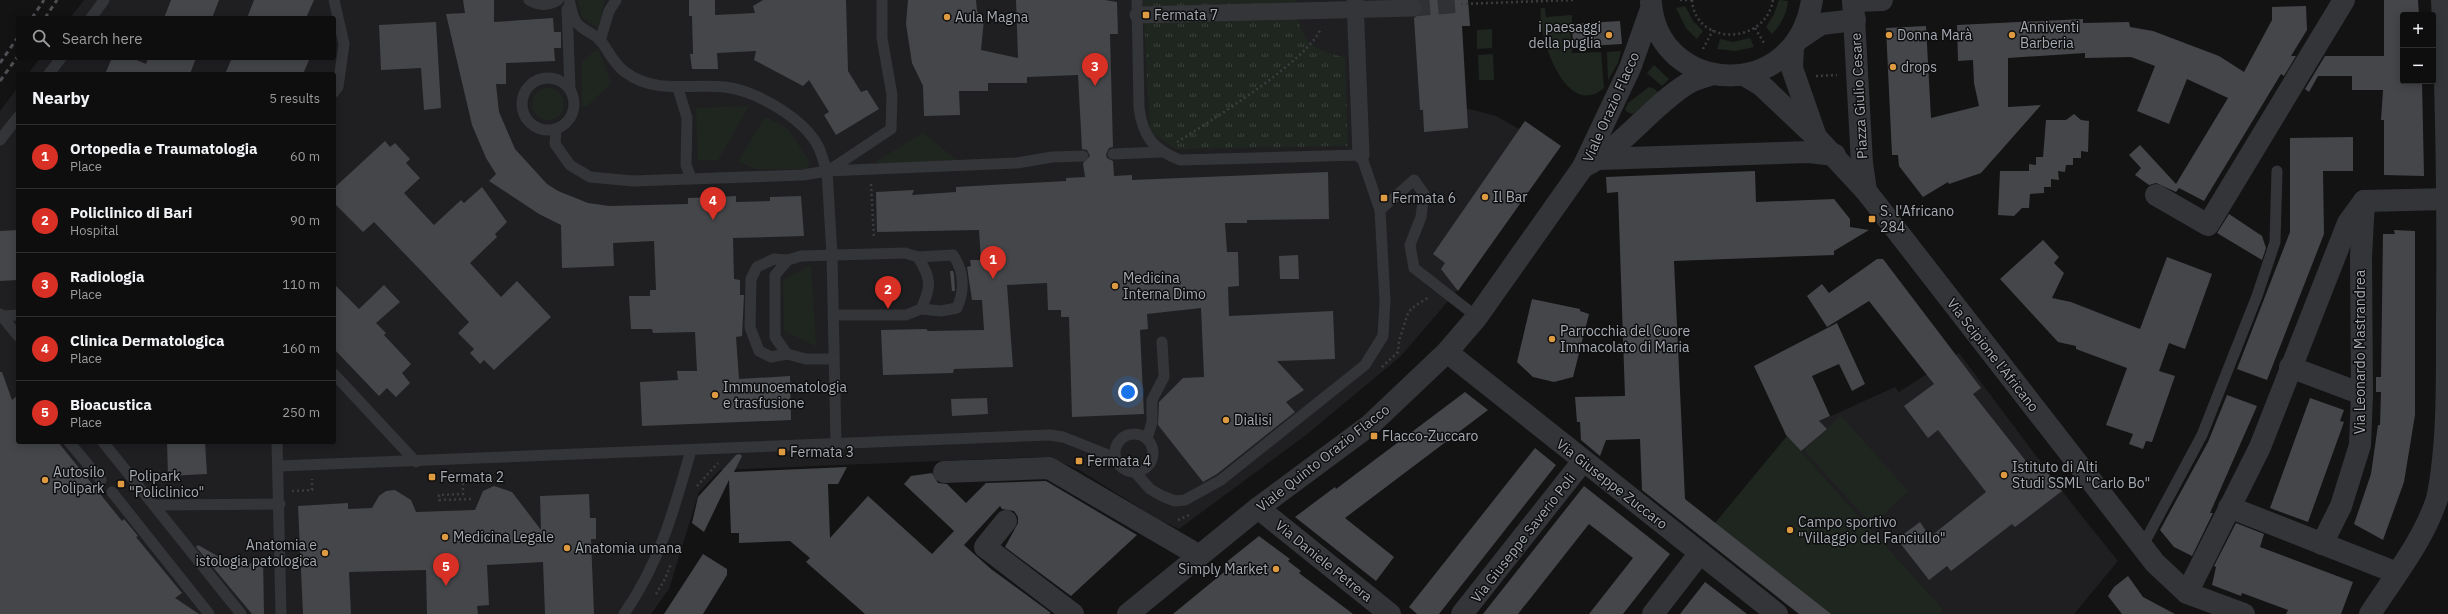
<!DOCTYPE html>
<meta charset="utf-8">
<style>
:root{--surface:#0e0e0f;--page:#1c1c1d;--text:#f1f3f6;--muted:#9b9c9e;--line:#2e2e2f;--accent:#d93025}
body{margin:0;font-family:"IBM Plex Sans",sans-serif;background:var(--page);color:var(--text)}
.controls{position:absolute;right:12px;top:12px;display:grid;overflow:hidden;border-radius:4px;box-shadow:0 2px 10px #0003}
.controls button{width:36px;height:36px;display:grid;place-items:center;padding:0;border:0;border-bottom:1px solid var(--line);background:var(--surface);color:var(--text);font:20px sans-serif}
.you{position:absolute;left:1128px;top:392px;width:14px;height:14px;margin:-10px;border:3px solid #fff;border-radius:50%;background:#1a73e8;box-shadow:0 0 0 6px #1a73e833}
.badge{display:grid;place-items:center;width:26px;height:26px;border-radius:50%;background:var(--accent);color:#fff;font-size:13px;font-weight:700}
.pin{position:absolute;translate:-50% -33px;filter:drop-shadow(0 1px 2px #0008)}
.pin::after{content:'';position:absolute;top:21px;width:14px;height:12px;background:inherit;clip-path:polygon(0 0,100% 0,50% 100%)}
.list{margin:0;padding:0;list-style:none}
h2{display:flex;justify-content:space-between;align-items:center;height:52px;margin:0;padding:0 16px;font-size:17px}
h2 small{font-size:13px;font-weight:400;color:var(--muted)}
.list li{display:grid;grid-template-columns:26px 1fr auto;gap:12px;align-items:center;box-sizing:border-box;height:64px;padding:0 16px;border-top:1px solid var(--line)}
.list b{display:block;font-size:15px;white-space:nowrap}
.list p{margin:0;font-size:13px;white-space:nowrap;color:var(--muted)}
.list em{font-size:13px;font-style:normal;color:var(--muted)}
.icon{flex:none;width:22px;height:22px;fill:none;stroke:currentColor;stroke-width:2;stroke-linecap:round;stroke-linejoin:round}
.map{position:relative;flex:none;width:2448px;height:614px;overflow:hidden}
.search{position:absolute;background:var(--surface);box-shadow:0 2px 10px #0003;left:16px;top:16px;width:320px;height:44px;display:flex;align-items:center;gap:10px;box-sizing:border-box;padding:0 14px;border-radius:4px;color:var(--muted);font-size:15px}
.panel{position:absolute;background:var(--surface);box-shadow:0 2px 10px #0003;left:16px;top:72px;width:320px;height:372px;border-radius:4px}
.map>svg:first-child{display:block}
.built{fill:#1f1f21}
.grass{fill:#1f2620}
.park{fill:url(#park-tufts)}
.building{fill:#454649}
.lines{fill:none;stroke-linecap:round;stroke-linejoin:round}
.pedestrian-tunnel{stroke:#303134;stroke-width:17;stroke-dasharray:17 8;stroke-linecap:butt}
.path{stroke:#3a3c3f;stroke-width:2.5;stroke-dasharray:2 3;stroke-linecap:butt}
.service{stroke:#343538;stroke-width:11}
.pedestrian{stroke:#343538;stroke-width:17}
.minor{stroke:#343538;stroke-width:22}
.tertiary{stroke:#343538;stroke-width:22}
.rail{stroke:#4d4f53;stroke-width:3;stroke-dasharray:5 4;stroke-linecap:butt}
.poi-dot{fill:#de9a41;stroke:#0e0e0f;stroke-width:1.5}
.labels{text-anchor:middle;dominant-baseline:central;stroke-width:3;stroke-linejoin:round;paint-order:stroke}
.poi-label{font-size:14px;fill:#a6abb3;stroke:#0e0e0f;text-anchor:start}
.street-label{font-size:14px;fill:#a6abb3;stroke:#0e0e0f}
</style>
<div class="map">
<svg width="2448" height="614" viewBox="0 0 2448 614">
<defs>
<pattern id="park-tufts" width="24" height="20" patternUnits="userSpaceOnUse"><rect width="24" height="20" fill="#1f2620"/><path d="M3 7l-1-3M5 7V3M7 7l1-3M15 17l-1-3M17 17v-4M19 17l1-3" fill="none" stroke="#3d433e"/></pattern>
</defs>
<rect width="100%" height="100%" fill="#131314"/>
<!-- built -->
<g class="built">
<polygon points="84,0 1468,0 1470,26 1462,26 1466,108 1496,116 1519,129 1525,121 1561,146 1467,279 1401,356 1306,435 1179,529 1158,519 1079,470 1051,458 1037,457 720,470 699,492 669,589 651,614 0,614 0,111 18,87 18,442 334,442 334,74 28,74 40,58 334,58 334,18 70,18"/>
<polygon points="1959,353 2073,505 2118,561 2074,614 1941,614 1944,610 1787,436 1895,387 1899,392"/>
</g>
<!-- grass -->
<g class="grass">
<polygon points="578,0 605,0 598,28 581,17"/>
<path d="M1779 0 1788 1C1787 14 1780 26 1772 34L1766 27 1774 14Z"/>
<polygon points="1685,6 1693,21 1703,31 1697,39 1686,28 1676,8"/>
<path d="M1541 8H1545L1546 17 1572 15V24H1570L1572 53 1601 52 1604 88C1566 121 1537 35 1541 8Z"/>
<polygon points="1492,29 1492,48 1477,49 1477,30"/>
<polygon points="1750,38 1754,47 1735,51 1717,49 1720,39 1733,42"/>
<polygon points="596,50 599,51 611,83 586,107 582,106 582,62"/>
<polygon points="1621,51 1618,63 1608,80 1607,52"/>
<polygon points="1493,54 1494,80 1479,80 1478,55"/>
<polygon points="1654,65 1669,79 1662,86 1647,73"/>
<polygon points="1649,87 1655,89 1658,93 1633,114 1627,112 1625,109 1628,103"/>
<circle cx="548" cy="104" r="16"/>
<polygon points="749,106 718,160 698,160 696,108"/>
<polygon points="765,117 788,129 810,162 807,169 755,169 738,161"/>
<polygon points="923,133 958,161 878,164 877,161"/>
<polygon points="811,265 816,346 784,331 783,280"/>
<polygon points="1841,416 1908,491 1872,525 1804,450"/>
<polygon points="1787,436 1944,610 1941,614 1799,614 1715,523"/>
</g>
<!-- park -->
<path class="park" d="M1143 0H1296C1297 36 1309 51 1345 57L1348 146 1176 149 1150 132Z"/>
<!-- building -->
<g class="building">
<polygon points="171,0 219,0 212,18 164,18"/>
<polygon points="254,0 314,0 306,18 247,18"/>
<polygon points="463,0 494,0 494,22 553,18 554,32 561,32 561,48 554,48 555,61 506,63 506,84 496,84 499,112 515,149 547,184 558,191 588,203 609,206 688,204 688,198 719,197 736,196 736,202 770,201 770,197 801,196 804,236 733,238 734,279 740,280 740,295 744,295 742,336 736,337 739,379 790,376 791,420 642,426 640,382 678,380 677,371 697,371 695,332 653,333 652,329 631,329 629,296 650,296 650,290 656,290 654,241 613,243 614,266 562,268 561,225 539,214 489,181 496,174 486,158 472,125 446,14 465,13"/>
<polygon points="689,0 715,0 715,15 755,13 753,6 763,0 846,0 848,71 861,92 867,90 879,109 836,135 824,115 829,112 809,80 803,86 754,60 756,51 717,53 718,69 692,69 690,54 693,54 692,16 689,16"/>
<polygon points="908,0 976,0 977,11 984,19 981,50 1018,58 1016,0 1105,0 1117,2 1118,34 1110,34 1113,147 1109,148 1106,154 1107,158 1113,161 1114,176 1132,175 1132,180 1328,172 1329,219 1247,220 1247,223 1225,223 1227,252 1238,252 1239,286 1228,287 1229,316 1333,311 1335,359 1277,361 1304,390 1286,402 1295,412 1217,474 1203,482 1158,425 1159,402 1183,378 1204,377 1201,308 1147,314 1148,329 1140,330 1144,414 1072,417 1069,317 1061,317 1061,310 1048,310 1047,283 1007,285 1013,367 954,369 953,373 883,375 881,330 926,329 928,331 984,330 982,300 972,300 967,267 971,266 970,260 981,260 979,230 877,232 876,192 914,190 912,195 956,192 956,187 1066,181 1066,178 1085,177 1083,163 1090,156 1087,150 1082,149 1078,75 1027,77 1027,83 988,83 988,91 959,91 960,115 924,116 923,86 912,63 906,24"/>
<polygon points="1419,0 1468,0 1470,26 1462,26 1468,128 1424,132 1423,110 1420,110 1414,18 1422,12 1423,7"/>
<polygon points="2384,0 2418,0 2419,15 2403,15 2403,81 2422,81 2424,176 2384,175 2384,120 2381,120 2383,90 2352,90 2352,76 2318,76 2309,92 2305,89 2325,56 2384,56"/>
<polygon points="2306,6 2307,30 2291,56 2296,56 2284,76 2281,74 2204,201 2179,188 2176,192 2156,183 2149,185 2135,175 2141,168 2129,155 2140,145 2176,184 2228,98 2187,79 2169,124 2137,111 2155,66 2131,57 2085,58 2085,53 2008,58 2008,107 2041,105 1981,173 1949,184 1948,182 1923,197 1899,166 1898,155 1892,155 1886,28 1926,26 1931,118 1979,106 1974,83 1973,60 1958,61 1957,25 2083,19 2083,23 2129,22 2130,27 2153,31 2219,56 2244,72 2272,20 2272,7"/>
<polygon points="1620,21 1622,44 1573,47 1572,24"/>
<polygon points="436,22 441,108 424,110 421,68 381,70 379,25"/>
<polygon points="112,58 132,58 146,64 148,58 196,58 190,74 105,74"/>
<polygon points="232,58 310,58 303,74 225,74"/>
<polygon points="2074,114 2081,120 2089,121 2088,152 2081,151 2081,158 2073,158 2073,165 2066,165 2065,172 2058,171 2059,180 2051,179 2051,187 2044,187 2044,193 2030,194 2029,208 2022,208 2014,216 1998,215 2000,171 2029,171 2029,164 2036,165 2036,157 2043,157 2046,120 2066,120"/>
<polygon points="1525,121 1561,146 1458,291 1441,269 1445,263 1433,254"/>
<polygon points="2353,137 2353,171 2323,171 2324,234 2267,380 2237,369 2290,232 2290,138"/>
<polygon points="385,141 390,147 395,143 410,159 406,163 420,178 404,193 434,225 461,200 464,203 482,187 507,222 495,234 497,237 470,263 501,297 517,281 551,317 494,370 484,360 480,364 470,353 474,349 458,333 469,322 427,277 374,222 363,232 334,203 334,188"/>
<polygon points="1755,171 1756,202 1834,199 1850,219 1850,227 1869,230 1834,251 1834,255 1674,261 1685,499 1831,614 1799,614 1642,490 1640,439 1606,440 1600,456 1581,440 1580,422 1577,422 1575,397 1625,396 1618,192 1607,193 1606,177"/>
<polygon points="2229,214 2262,236 2266,248 2262,260 2217,233"/>
<polygon points="18,230 18,280 0,281 0,231"/>
<polygon points="2394,230 2415,231 2415,415 2404,482 2383,540 2354,524 2371,474 2378,425 2380,425 2381,392 2376,392 2376,377 2381,377 2383,234 2395,234"/>
<polygon points="2043,240 2059,257 2054,263 2064,273 2052,298 2071,302 2140,329 2167,257 2212,274 2185,349 2169,343 2159,371 2175,376 2152,442 2146,441 2143,449 2129,444 2133,434 2106,425 2127,368 2076,349 2076,346 2058,342 2000,279"/>
<polygon points="1298,255 1299,279 1280,279 1279,256"/>
<polygon points="1877,259 1883,259 1981,388 1973,394 2033,470 2040,464 2062,491 2015,527 2012,524 1951,571 1947,566 1929,580 1897,539 1920,522 1930,537 1986,492 1938,430 1928,438 1904,406 1934,384 1869,301 1827,327 1807,296 1822,284 1829,293"/>
<polygon points="950,271 953,271 954,275 955,291 952,291"/>
<polygon points="334,284 359,309 384,285 400,302 376,323 386,333 384,335 411,364 402,373 410,383 396,397 387,388 379,396 334,349"/>
<polygon points="1532,299 1580,309 1580,311 1589,314 1573,377 1554,382 1533,377 1517,362"/>
<polygon points="1837,323 1865,384 1852,391 1839,364 1812,376 1830,416 1819,421 1827,429 1801,451 1786,435 1754,366"/>
<polygon points="0,372 2,372 12,400 18,395 18,442 58,442 122,521 124,519 138,536 136,537 182,593 175,598 199,614 0,614"/>
<polygon points="1465,392 1488,410 1345,518 1394,557 1376,581 1295,517 1335,487 1336,489"/>
<polygon points="2227,395 2257,406 2210,513 2213,513 2192,556 2174,547 2160,530 2208,442"/>
<polygon points="987,398 988,414 952,416 951,399"/>
<polygon points="2310,398 2344,410 2340,421 2344,422 2308,522 2270,508"/>
<polygon points="167,442 205,442 207,474 168,476"/>
<polygon points="1535,448 1556,465 1439,614 1417,614 1409,607"/>
<polygon points="740,454 742,456 734,472 847,467 838,484 828,484 830,538 868,496 932,554 954,531 904,484 911,476 932,473 938,483 947,484 966,503 986,483 1046,481 1137,535 1071,596 1005,547 1018,523 1018,517 1014,511 1002,509 1000,506 964,545 991,569 1051,613 1049,614 865,614 806,562 810,558 790,541 739,543 739,533 731,533 729,480 704,532 692,523 698,497 736,455"/>
<polygon points="494,486 512,492 541,530 540,496 589,494 590,518 596,518 596,539 591,539 594,614 545,614 543,562 487,565 489,605 477,606 478,614 427,614 426,570 349,572 351,614 303,614 298,506 348,503 348,509 372,508 379,496 386,491 395,490 411,500 416,512 475,510 483,491"/>
<polygon points="1584,486 1670,554 1623,614 1589,614 1633,558 1589,524 1518,614 1483,614"/>
<polygon points="2236,523 2264,534 2260,547 2353,582 2341,614 2286,614 2288,610 2242,593 2241,596 2212,585 2216,567 2214,566"/>
<polygon points="1259,536 1290,559 1288,561 1301,571 1299,573 1353,614 1173,614 1229,568 1224,564"/>
<polygon points="198,545 235,566 247,565 263,557 264,614 252,614 196,547"/>
<polygon points="703,554 727,569 727,575 703,614 664,614"/>
<polygon points="2128,576 2143,597 2175,614 2122,614 2108,596 2114,587"/>
<polygon points="1705,582 1747,614 1680,614"/>
</g>
<g class="lines">
<!-- pedestrian-tunnel -->
<polyline class="pedestrian-tunnel" points="1413,8 1461,4"/>
<!-- path -->
<g class="path">
<polyline points="1680,0 1692,0"/>
<path d="M1692 0C1695 46 1765 46 1773 0"/>
<polyline points="1461,4 1573,0"/>
<polyline points="1755,28 1764,43"/>
<polyline points="1703,49 1713,30"/>
<polyline points="1816,76 1837,75"/>
<path d="M1177 142C1208 123 1310 59 1321 28"/>
<polyline points="871,184 874,239"/>
<polyline points="1382,367 1398,352 1399,341 1408,313 1412,308 1429,297"/>
<polyline points="463,483 463,494 439,495 439,500 472,499"/>
<polyline points="697,486 718,463"/>
<polyline points="292,491 312,490 312,479"/>
<polyline points="1178,520 1189,515"/>
<polyline points="656,594 665,579 671,564"/>
</g>
<!-- service -->
<g class="service">
<path d="M529 0C538 6 549 6 558 0"/>
<path d="M569 0C571 6 572 18 577 23 583 31 594 33 601 41 609 52 614 64 625 72 656 95 691 83 725 87 757 91 805 119 819 148 822 155 824 164 827 171"/>
<polyline points="567,9 570,89"/>
<polyline points="91,18 104,0"/>
<polyline points="600,41 609,11 616,0"/>
<polyline points="49,74 61,58"/>
<circle cx="548" cy="104" r="26"/>
<polyline points="678,88 687,118 686,165 691,178"/>
<polyline points="334,92 338,87 344,44 334,0"/>
<polyline points="556,129 555,144 570,165 590,177 633,181 803,175 827,171 832,255 836,444"/>
<polyline points="0,140 18,117"/>
<polyline points="1113,154 1161,152"/>
<polyline points="827,171 1017,163 1052,157 1083,156"/>
<polyline points="828,171 891,129 892,95 882,38 882,0"/>
<polyline points="1380,210 1414,180 1424,194 1421,217 1410,245 1414,268 1477,317"/>
<path d="M918 257 953 255C964 271 965 290 957 308L941 311 921 309"/>
<polyline points="0,314 18,336"/>
<path d="M833 315H906L921 309C932 286 931 278 918 257L905 253 801 256 788 260 775 275V337L787 354 806 359H834"/>
<polyline points="1,316 18,315"/>
<polyline points="787,354 771,357 759,351 750,327 751,279 757,267 774,259 788,260"/>
<polyline points="334,374 416,462"/>
<circle cx="1134" cy="453" r="19"/>
<polyline points="1147,439 1152,422 1152,400 1164,377 1162,342"/>
<polyline points="69,442 101,480"/>
<polyline points="103,442 241,614"/>
<polyline points="277,442 281,614"/>
<polyline points="279,466 1050,435 1063,437 1116,458"/>
<path d="M1134 471 1150 489 1162 496 1175 501 1185 500 1221 480 1365 365 1383 336 1385 301 1380 210 1361 155 1180 160C1153 149 1143 137 1139 108L1137 0"/>
<polyline points="112,492 209,614"/>
<polyline points="154,505 280,504"/>
<polyline points="2142,547 2202,435 2257,296 2275,242 2277,171"/>
<path d="M624 614C660 562 674 510 691 450"/>
</g>
<!-- pedestrian -->
<g class="pedestrian">
<polyline points="1355,0 1361,155"/>
<polyline points="1138,15 1413,8"/>
</g>
<!-- minor -->
<g class="minor">
<polyline points="1853,0 1862,163 1866,191"/>
<polyline points="1853,1 1882,0"/>
<polyline points="1793,48 1792,68 1815,134"/>
<polyline points="1744,75 1761,85 1816,137 1866,191 2155,563 2187,593 2244,614"/>
<polyline points="1599,159 1809,152 1835,155"/>
<polyline points="2156,195 2208,225 2344,0"/>
<polyline points="1447,352 1777,614"/>
<polyline points="2290,367 2362,394"/>
<polyline points="944,472 1049,468 1198,555"/>
<polyline points="2229,507 2397,573"/>
<polyline points="1258,508 1390,614"/>
<polyline points="1006,521 985,547 1073,614"/>
<polyline points="2322,544 2341,506 2360,445 2362,394 2361,257 2364,201"/>
<polyline points="2187,593 2260,447 2348,223 2364,201 2448,199"/>
<polyline points="1462,614 1583,461"/>
<polyline points="1653,614 1700,553"/>
<path d="M2370 614C2394 577 2423 541 2437 499 2448 447 2447 382 2447 328 2448 218 2447 109 2442 0"/>
</g>
<!-- tertiary -->
<g class="tertiary">
<path d="M1651 3C1658 95 1796 105 1812 0"/>
<polyline points="1800,38 1821,24 1855,20"/>
<path d="M1583 167C1623 148 1650 107 1687 84 1695 79 1705 77 1713 74"/>
<polyline points="1128,614 1258,508 1370,425 1447,352 1477,317 1583,167 1630,68 1651,9"/>
</g>
<!-- rail -->
<g class="rail">
<polyline points="32,18 44,0"/>
<polyline points="45,18 57,0"/>
<polyline points="0,63 18,37"/>
<polyline points="0,81 18,56"/>
</g>
</g>
<!-- markers -->
<g class="poi-dot">
<rect x="1142" y="11" width="8" height="8" rx="2"/>
<circle cx="947" cy="17" r="4"/>
<circle cx="1609" cy="35" r="4"/>
<circle cx="1889" cy="35" r="4"/>
<circle cx="2012" cy="35" r="4"/>
<circle cx="1893" cy="67" r="4"/>
<circle cx="1485" cy="197" r="4"/>
<rect x="1380" y="194" width="8" height="8" rx="2"/>
<rect x="1868" y="215" width="8" height="8" rx="2"/>
<circle cx="1115" cy="286" r="4"/>
<circle cx="1552" cy="339" r="4"/>
<circle cx="715" cy="395" r="4"/>
<circle cx="1226" cy="420" r="4"/>
<rect x="1370" y="432" width="8" height="8" rx="2"/>
<rect x="778" y="448" width="8" height="8" rx="2"/>
<rect x="1075" y="457" width="8" height="8" rx="2"/>
<circle cx="2004" cy="475" r="4"/>
<rect x="428" y="473" width="8" height="8" rx="2"/>
<circle cx="45" cy="480" r="4"/>
<rect x="117" y="480" width="8" height="8" rx="2"/>
<circle cx="1790" cy="530" r="4"/>
<circle cx="445" cy="537" r="4"/>
<circle cx="567" cy="548" r="4"/>
<circle cx="325" cy="553" r="4"/>
<circle cx="1276" cy="569" r="4"/>
</g>
<g class="labels">
<!-- poi labels -->
<g class="poi-label">
<text x="1154" y="15">Fermata 7</text>
<text x="955" y="17">Aula Magna</text>
<text x="1601" y="27" text-anchor="end">i paesaggi<tspan x="1601" dy="16">della puglia</tspan></text>
<text x="2020" y="27">Anniventi<tspan x="2020" dy="16">Barberia</tspan></text>
<text x="1897" y="35">Donna Marà</text>
<text x="1901" y="67">drops</text>
<text x="1493" y="197">Il Bar</text>
<text x="1392" y="198">Fermata 6</text>
<text x="1880" y="211">S. l'Africano<tspan x="1880" dy="16">284</tspan></text>
<text x="1123" y="278">Medicina<tspan x="1123" dy="16">Interna Dimo</tspan></text>
<text x="1560" y="331">Parrocchia del Cuore<tspan x="1560" dy="16">Immacolato di Maria</tspan></text>
<text x="723" y="387">Immunoematologia<tspan x="723" dy="16">e trasfusione</tspan></text>
<text x="1234" y="420">Dialisi</text>
<text x="1382" y="436">Flacco-Zuccaro</text>
<text x="790" y="452">Fermata 3</text>
<text x="1087" y="461">Fermata 4</text>
<text x="2012" y="467">Istituto di Alti<tspan x="2012" dy="16">Studi SSML "Carlo Bo"</tspan></text>
<text x="53" y="472">Autosilo<tspan x="53" dy="16">Polipark</tspan></text>
<text x="129" y="476">Polipark<tspan x="129" dy="16">"Policlinico"</tspan></text>
<text x="440" y="477">Fermata 2</text>
<text x="1798" y="522">Campo sportivo<tspan x="1798" dy="16">"Villaggio del Fanciullo"</tspan></text>
<text x="453" y="537">Medicina Legale</text>
<text x="317" y="545" text-anchor="end">Anatomia e<tspan x="317" dy="16">istologia patologica</tspan></text>
<text x="575" y="548">Anatomia umana</text>
<text x="1268" y="569" text-anchor="end">Simply Market</text>
</g>
<!-- street labels -->
<g class="street-label">
<text transform="translate(1859 96) rotate(-93)">Piazza Giulio Cesare</text>
<text transform="translate(1611 107) rotate(-66)">Viale Orazio Flacco</text>
<text transform="translate(2360 352) rotate(-90)">Via Leonardo Mastrandrea</text>
<text transform="translate(1993 355) rotate(52)">Via Scipione l'Africano</text>
<text transform="translate(1323 458) rotate(-38)">Viale Quinto Orazio Flacco</text>
<text transform="translate(1612 484) rotate(38)">Via Giuseppe Zuccaro</text>
<text transform="translate(1523 538) rotate(-52)">Via Giuseppe Saverio Poli</text>
<text transform="translate(1324 561) rotate(39)">Via Daniele Petrera</text>
</g>
</g>
</svg>
<div class="controls">
<button>+</button>
<button>−</button>
</div>
<div class="you"></div>
<div class="pin badge" style="left:993px;top:279px">1</div>
<div class="pin badge" style="left:888px;top:309px">2</div>
<div class="pin badge" style="left:1095px;top:86px">3</div>
<div class="pin badge" style="left:713px;top:220px">4</div>
<div class="pin badge" style="left:446px;top:586px">5</div>
<div class="search"><svg class="icon" aria-label="search" viewBox="0 0 24 24"><circle cx="10" cy="10" r="6"/><path d="M15 15l6 6"/></svg>Search here</div>
<section class="panel">
<h2>Nearby<small>5 results</small></h2>
<ul class="list">
<li><span class="badge">1</span><div><b>Ortopedia e Traumatologia</b><p>Place</p></div><em>60 m</em></li>
<li><span class="badge">2</span><div><b>Policlinico di Bari</b><p>Hospital</p></div><em>90 m</em></li>
<li><span class="badge">3</span><div><b>Radiologia</b><p>Place</p></div><em>110 m</em></li>
<li><span class="badge">4</span><div><b>Clinica Dermatologica</b><p>Place</p></div><em>160 m</em></li>
<li><span class="badge">5</span><div><b>Bioacustica</b><p>Place</p></div><em>250 m</em></li>
</ul>
</section>
</div>
